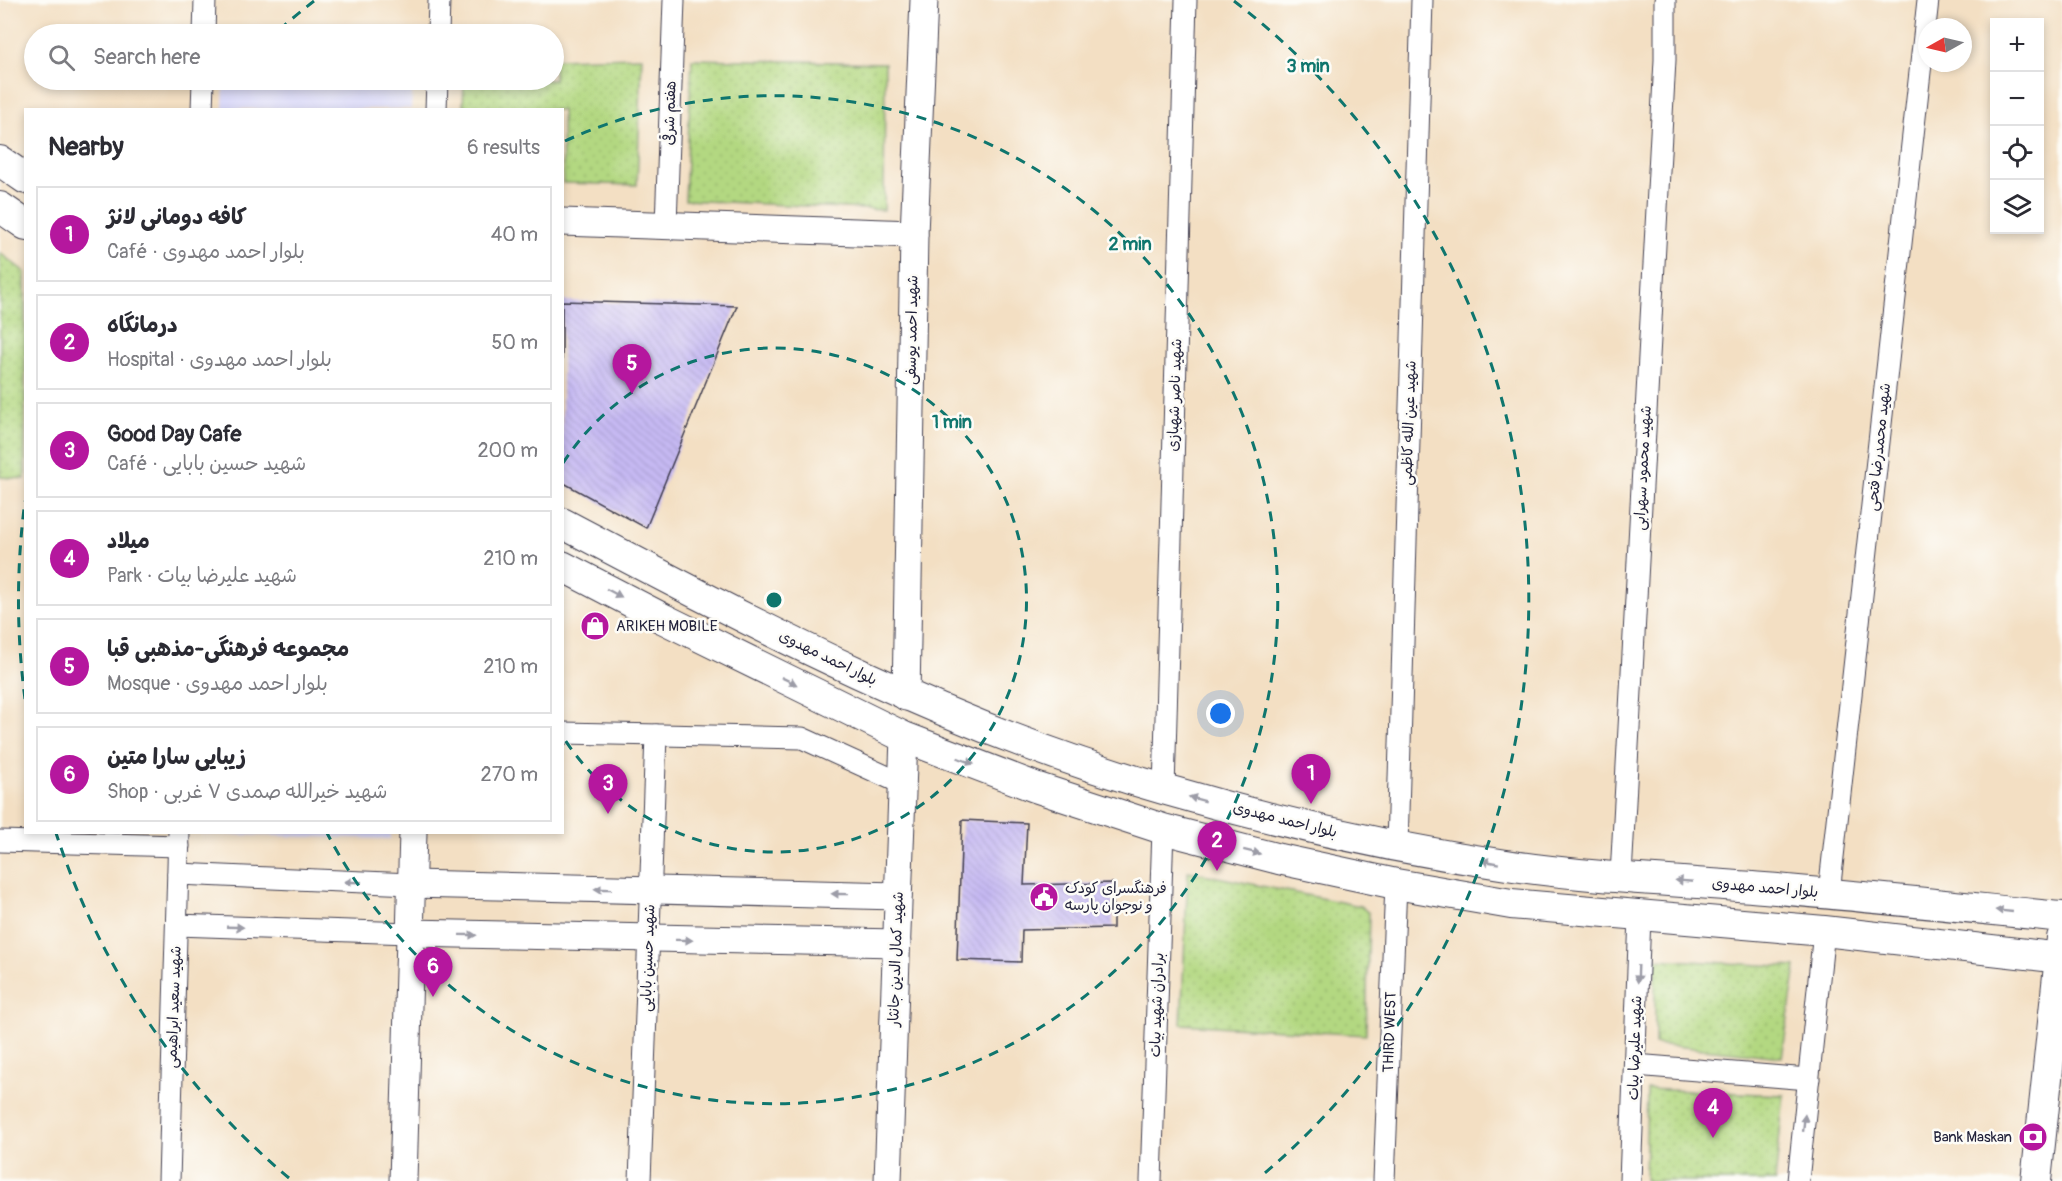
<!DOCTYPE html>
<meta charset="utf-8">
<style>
:root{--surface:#fff;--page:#f7f7f7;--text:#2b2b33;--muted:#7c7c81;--line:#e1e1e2;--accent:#b5179e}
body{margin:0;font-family:Pangolin,"Playpen Sans Arabic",sans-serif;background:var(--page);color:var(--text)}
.controls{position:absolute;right:18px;top:18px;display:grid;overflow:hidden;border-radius:0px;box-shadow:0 3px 9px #0003}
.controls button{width:54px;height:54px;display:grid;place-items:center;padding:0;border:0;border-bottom:2px solid var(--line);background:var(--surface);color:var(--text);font:30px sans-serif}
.compass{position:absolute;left:1918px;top:18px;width:54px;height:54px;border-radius:50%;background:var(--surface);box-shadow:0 3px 9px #0003;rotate:262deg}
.you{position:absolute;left:1221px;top:714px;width:21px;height:21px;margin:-15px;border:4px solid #fff;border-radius:50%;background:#1a73e8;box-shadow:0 0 0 9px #1a73e833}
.badge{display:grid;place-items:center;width:39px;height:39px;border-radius:50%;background:var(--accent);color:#fff;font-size:20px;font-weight:700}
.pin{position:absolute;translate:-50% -50px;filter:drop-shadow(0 2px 3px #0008)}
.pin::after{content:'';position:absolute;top:32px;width:21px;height:18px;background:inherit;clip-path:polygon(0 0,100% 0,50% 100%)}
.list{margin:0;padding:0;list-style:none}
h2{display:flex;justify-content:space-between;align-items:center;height:78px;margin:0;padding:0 24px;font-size:26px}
h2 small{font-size:20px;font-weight:400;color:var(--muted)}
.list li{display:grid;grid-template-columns:39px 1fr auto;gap:18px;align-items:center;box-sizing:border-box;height:96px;margin:0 12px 12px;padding:0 12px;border:2px solid var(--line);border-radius:0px}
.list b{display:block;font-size:22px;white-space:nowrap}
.list p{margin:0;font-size:20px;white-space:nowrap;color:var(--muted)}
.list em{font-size:20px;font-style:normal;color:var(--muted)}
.icon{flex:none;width:33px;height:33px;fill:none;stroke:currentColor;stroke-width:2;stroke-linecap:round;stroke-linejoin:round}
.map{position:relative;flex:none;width:2062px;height:1181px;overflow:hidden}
.search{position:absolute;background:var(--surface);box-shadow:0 3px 9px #0003;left:24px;top:24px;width:540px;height:66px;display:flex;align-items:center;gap:15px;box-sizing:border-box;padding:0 21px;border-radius:33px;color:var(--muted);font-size:22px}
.panel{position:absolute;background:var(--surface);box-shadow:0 3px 9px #0003;left:24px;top:108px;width:540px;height:726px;border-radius:0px}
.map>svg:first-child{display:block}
.built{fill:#d8d7f8}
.green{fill:url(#green-dots);stroke:#6a7d5e;stroke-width:1.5}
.building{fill:url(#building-back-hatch)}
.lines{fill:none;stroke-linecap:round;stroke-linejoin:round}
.minor-casing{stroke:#413e4f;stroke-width:23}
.tertiary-casing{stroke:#413e4f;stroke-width:29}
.secondary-casing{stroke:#413e4f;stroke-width:32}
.minor{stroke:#fff;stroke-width:21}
.tertiary{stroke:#fff;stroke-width:27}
.secondary{stroke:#fff;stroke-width:30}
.oneway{fill:#9c9ca7}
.ring{fill:none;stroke:#0f766e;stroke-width:3;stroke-dasharray:10 8}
.labels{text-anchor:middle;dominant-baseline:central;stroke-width:5;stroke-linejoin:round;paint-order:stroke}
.street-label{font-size:15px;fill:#22223b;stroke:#fdfcf7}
.poi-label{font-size:15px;fill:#22223b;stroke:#fdfcf7;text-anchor:start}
.centre{fill:#0f766e;stroke:#fdfcf7;stroke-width:3}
.ring-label{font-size:18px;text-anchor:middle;font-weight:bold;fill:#0f766e;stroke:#fdfcf7;stroke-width:5;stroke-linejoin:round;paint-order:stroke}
</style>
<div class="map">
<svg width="2062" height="1181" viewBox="0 0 2062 1181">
<defs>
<pattern id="green-dots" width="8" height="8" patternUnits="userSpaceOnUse" patternTransform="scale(1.5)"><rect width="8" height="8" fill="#b3d881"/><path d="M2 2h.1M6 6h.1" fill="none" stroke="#9ab970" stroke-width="1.8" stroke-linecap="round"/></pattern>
<pattern id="building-back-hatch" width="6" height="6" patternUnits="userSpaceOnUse" patternTransform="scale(1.5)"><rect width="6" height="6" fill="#c6b9f3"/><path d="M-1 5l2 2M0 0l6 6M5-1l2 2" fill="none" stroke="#aa9fd1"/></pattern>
</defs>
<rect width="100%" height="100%" fill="#fdfcf7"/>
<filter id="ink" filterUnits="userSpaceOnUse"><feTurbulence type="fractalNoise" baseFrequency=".0167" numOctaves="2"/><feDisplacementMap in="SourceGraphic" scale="12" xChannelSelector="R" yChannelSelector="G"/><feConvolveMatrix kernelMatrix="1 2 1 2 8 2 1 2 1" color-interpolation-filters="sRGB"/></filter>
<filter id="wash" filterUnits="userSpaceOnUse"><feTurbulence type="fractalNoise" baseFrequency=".008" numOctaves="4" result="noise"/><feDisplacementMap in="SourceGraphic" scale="24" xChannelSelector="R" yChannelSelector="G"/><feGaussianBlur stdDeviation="1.35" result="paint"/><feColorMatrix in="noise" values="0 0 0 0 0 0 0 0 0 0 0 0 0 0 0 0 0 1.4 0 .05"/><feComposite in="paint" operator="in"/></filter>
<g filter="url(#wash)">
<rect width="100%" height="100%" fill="#f3dfc3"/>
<!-- built -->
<g class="built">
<polygon points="224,82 413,84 411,109 223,109"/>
<polygon points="201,832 390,832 390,839 201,834"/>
</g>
<!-- green -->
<g class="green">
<polygon points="642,57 637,185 563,183 562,110 463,109 464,80 554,80 554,59"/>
<polygon points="692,59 885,63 884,210 685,200"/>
<polygon points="0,253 25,272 25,479 0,477"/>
<polygon points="1188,871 1360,906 1369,913 1366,1035 1181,1024"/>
<polygon points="1655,959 1796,967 1782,1057 1655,1044"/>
<polygon points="1647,1089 1784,1095 1775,1181 1645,1181"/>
</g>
<g id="blocks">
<!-- building -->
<g class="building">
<polygon points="562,301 737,306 646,528 562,482"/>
<polygon points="962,820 1027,823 1024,885 1113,883 1113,928 1022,930 1021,962 957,960"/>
</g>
</g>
</g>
<g filter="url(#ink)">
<use href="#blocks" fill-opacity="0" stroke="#413e4f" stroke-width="1.5"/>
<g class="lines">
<!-- minor casing -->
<g class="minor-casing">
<g id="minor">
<polyline points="204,34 205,0"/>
<polyline points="438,34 439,0"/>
<polyline points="202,110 203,80"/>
<polyline points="436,110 437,80"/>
<polyline points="666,225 674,0"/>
<polyline points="562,733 802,738 903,784"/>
<polyline points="1164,790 1186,0"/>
<polyline points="0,841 179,846"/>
<polyline points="1397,846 1422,0"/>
<polyline points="178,874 411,884"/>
<polyline points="1621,876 1665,60 1665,0"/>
<polyline points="1829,893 1928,0"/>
<polyline points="177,925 410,933"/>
<polyline points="1635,1065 1809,1079"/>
<polyline points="169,1181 179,832"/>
<polyline points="640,1181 656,735"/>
<polyline points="1151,1181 1163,829"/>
<polyline points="1384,1181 1396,884"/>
<polyline points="1630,1181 1640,916"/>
<polyline points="1798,1181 1824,931"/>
</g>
</g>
<!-- tertiary casing -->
<g class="tertiary-casing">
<g id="tertiary">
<polyline points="562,222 914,234"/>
<polyline points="906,697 914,234 924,0"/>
<polyline points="411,884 898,896"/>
<polyline points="410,933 897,943"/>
<polyline points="403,1181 413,832"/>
<polyline points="888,1181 904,737"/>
</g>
</g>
<!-- secondary casing -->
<g class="secondary-casing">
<g id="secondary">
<polyline points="0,161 26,179"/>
<polyline points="0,207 26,225"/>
<path d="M562 523C757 626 954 730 1167 790 1280 823 1396 849 1513 866 1596 878 1681 881 1764 888 1863 896 1963 907 2062 917"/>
<polyline points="562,566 664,619 904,737 1035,787 1163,829 1279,859 1396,884 1511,904 1824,931 2062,958"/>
<polyline points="2036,1181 2062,938"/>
</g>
</g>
<!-- minor -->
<use href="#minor" class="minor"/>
<!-- tertiary -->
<use href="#tertiary" class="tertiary"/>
<!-- secondary -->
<use href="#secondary" class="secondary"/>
</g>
<!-- one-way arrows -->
<defs><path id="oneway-solid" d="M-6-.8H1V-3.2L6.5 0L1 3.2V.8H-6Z" transform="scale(1.5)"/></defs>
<g class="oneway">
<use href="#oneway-solid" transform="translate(614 593) rotate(28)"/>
<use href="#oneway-solid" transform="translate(789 681) rotate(26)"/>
<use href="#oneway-solid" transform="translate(966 761) rotate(21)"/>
<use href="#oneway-solid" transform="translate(1197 799) rotate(-165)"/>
<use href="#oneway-solid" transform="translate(1252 852) rotate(14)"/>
<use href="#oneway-solid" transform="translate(1490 862) rotate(-170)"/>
<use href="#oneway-solid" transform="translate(1684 881) rotate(-175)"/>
<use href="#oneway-solid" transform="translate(353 882) rotate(-178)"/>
<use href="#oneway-solid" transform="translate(603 889) rotate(-179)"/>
<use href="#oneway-solid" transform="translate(840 894) rotate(-179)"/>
<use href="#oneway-solid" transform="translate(2004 911) rotate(-174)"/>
<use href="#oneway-solid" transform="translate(235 927) rotate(2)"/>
<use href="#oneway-solid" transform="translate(468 935) rotate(1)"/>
<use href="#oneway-solid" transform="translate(684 940) rotate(1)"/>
<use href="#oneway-solid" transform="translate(1638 974) rotate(92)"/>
<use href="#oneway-solid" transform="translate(1804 1123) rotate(-84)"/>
</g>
</g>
<!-- distance rings -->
<g class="ring">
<path d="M563 463A252 252 0 1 1 563 737"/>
<path d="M565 141A504 504 0 1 1 327 833"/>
<path d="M289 1178A755 755 0 0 1 56 833M25 699A755 755 0 0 1 25 501M279 30A755 755 0 0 1 314 1M1234 1A755 755 0 0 1 1259 1178"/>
</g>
<!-- icons -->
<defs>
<g id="shop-disc" transform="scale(1.5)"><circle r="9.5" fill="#b5179e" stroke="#fdfcf7"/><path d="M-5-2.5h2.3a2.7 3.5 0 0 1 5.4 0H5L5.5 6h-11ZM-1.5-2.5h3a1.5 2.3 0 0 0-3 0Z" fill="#fff"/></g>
<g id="civic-disc" transform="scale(1.5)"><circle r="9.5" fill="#b5179e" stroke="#fdfcf7"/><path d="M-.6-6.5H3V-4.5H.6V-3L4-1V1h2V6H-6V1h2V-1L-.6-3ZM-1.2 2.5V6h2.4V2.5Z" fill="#fff"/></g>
<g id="bank-disc" transform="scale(1.5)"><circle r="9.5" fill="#b5179e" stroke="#fdfcf7"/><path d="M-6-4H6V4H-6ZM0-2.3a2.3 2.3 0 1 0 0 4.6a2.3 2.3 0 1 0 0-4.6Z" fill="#fff"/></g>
</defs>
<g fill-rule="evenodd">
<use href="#shop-disc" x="595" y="626"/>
<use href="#civic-disc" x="1044" y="897"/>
<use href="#bank-disc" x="2033" y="1137"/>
</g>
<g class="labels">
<!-- street labels -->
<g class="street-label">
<text transform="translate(670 113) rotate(-88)">هفتم شرقی</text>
<text transform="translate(912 330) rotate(-89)">شهید احمد یوسفی</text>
<text transform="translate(1175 395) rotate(-88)">شهید ناصر شهبازی</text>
<text transform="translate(1409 423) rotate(-88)">شهید عین الله کاظمی</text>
<text transform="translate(1879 447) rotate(-84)">شهید محمدرضا فتحی</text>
<text transform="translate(1643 468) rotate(-87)">شهید محمود سهرابی</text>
<text transform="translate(828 658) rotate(26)">بلوار احمد مهدوی</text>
<text transform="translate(1285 820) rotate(14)">بلوار احمد مهدوی</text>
<text transform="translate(1765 888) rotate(5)">بلوار احمد مهدوی</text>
<text transform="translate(648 958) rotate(-88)">شهید حسین بابایی</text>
<text transform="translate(896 959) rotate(-88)">شهید کمال الدین جانثار</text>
<text transform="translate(1157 1005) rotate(-88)">برادران شهید بیات</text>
<text transform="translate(174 1007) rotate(-88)">شهید سعید ابراهیمی</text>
<text transform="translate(1390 1032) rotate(-88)">THIRD WEST</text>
<text transform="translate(1635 1048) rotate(-88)">شهید علیرضا بیات</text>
</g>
<!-- poi labels -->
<g class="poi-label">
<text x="616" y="626">ARIKEH MOBILE</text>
<text x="1065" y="888">فرهنگسرای کودک<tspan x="1065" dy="17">و نوجوان پارسه</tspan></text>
<text x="2012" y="1137" text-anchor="end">Bank Maskan</text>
</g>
</g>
<circle cx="774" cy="600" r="9" class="centre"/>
<g class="ring-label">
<text x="1308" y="72">3 min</text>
<text x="1130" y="250">2 min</text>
<text x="952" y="428">1 min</text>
</g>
</svg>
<div class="controls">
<button>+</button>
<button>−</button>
<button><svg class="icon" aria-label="locate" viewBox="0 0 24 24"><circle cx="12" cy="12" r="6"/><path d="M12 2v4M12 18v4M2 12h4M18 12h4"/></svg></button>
<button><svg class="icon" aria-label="layers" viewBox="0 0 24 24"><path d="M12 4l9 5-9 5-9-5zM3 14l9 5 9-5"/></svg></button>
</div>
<svg class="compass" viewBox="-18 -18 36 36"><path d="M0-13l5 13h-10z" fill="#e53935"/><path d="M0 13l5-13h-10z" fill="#7c7c81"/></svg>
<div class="you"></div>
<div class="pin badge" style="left:1311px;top:804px">1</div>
<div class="pin badge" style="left:1217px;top:871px">2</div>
<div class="pin badge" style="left:608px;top:814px">3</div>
<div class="pin badge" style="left:1713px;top:1138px">4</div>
<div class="pin badge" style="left:632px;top:394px">5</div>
<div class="pin badge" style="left:433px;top:997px">6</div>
<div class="search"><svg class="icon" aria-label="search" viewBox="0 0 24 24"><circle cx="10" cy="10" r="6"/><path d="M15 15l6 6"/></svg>Search here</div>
<section class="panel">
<h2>Nearby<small>6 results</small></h2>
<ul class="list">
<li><span class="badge">1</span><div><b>کافه دومانی لانژ</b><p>Café · بلوار احمد مهدوی</p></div><em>40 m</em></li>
<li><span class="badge">2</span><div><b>درمانگاه</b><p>Hospital · بلوار احمد مهدوی</p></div><em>50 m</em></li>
<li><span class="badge">3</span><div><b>Good Day Cafe</b><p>Café · شهید حسین بابایی</p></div><em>200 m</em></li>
<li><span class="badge">4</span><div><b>میلاد</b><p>Park · شهید علیرضا بیات</p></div><em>210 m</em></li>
<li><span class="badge">5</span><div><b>مجموعه فرهنگی-مذهبی قبا</b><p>Mosque · بلوار احمد مهدوی</p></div><em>210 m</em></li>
<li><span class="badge">6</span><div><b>زیبایی سارا متین</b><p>Shop · شهید خیرالله صمدی ۷ غربی</p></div><em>270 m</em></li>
</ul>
</section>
</div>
